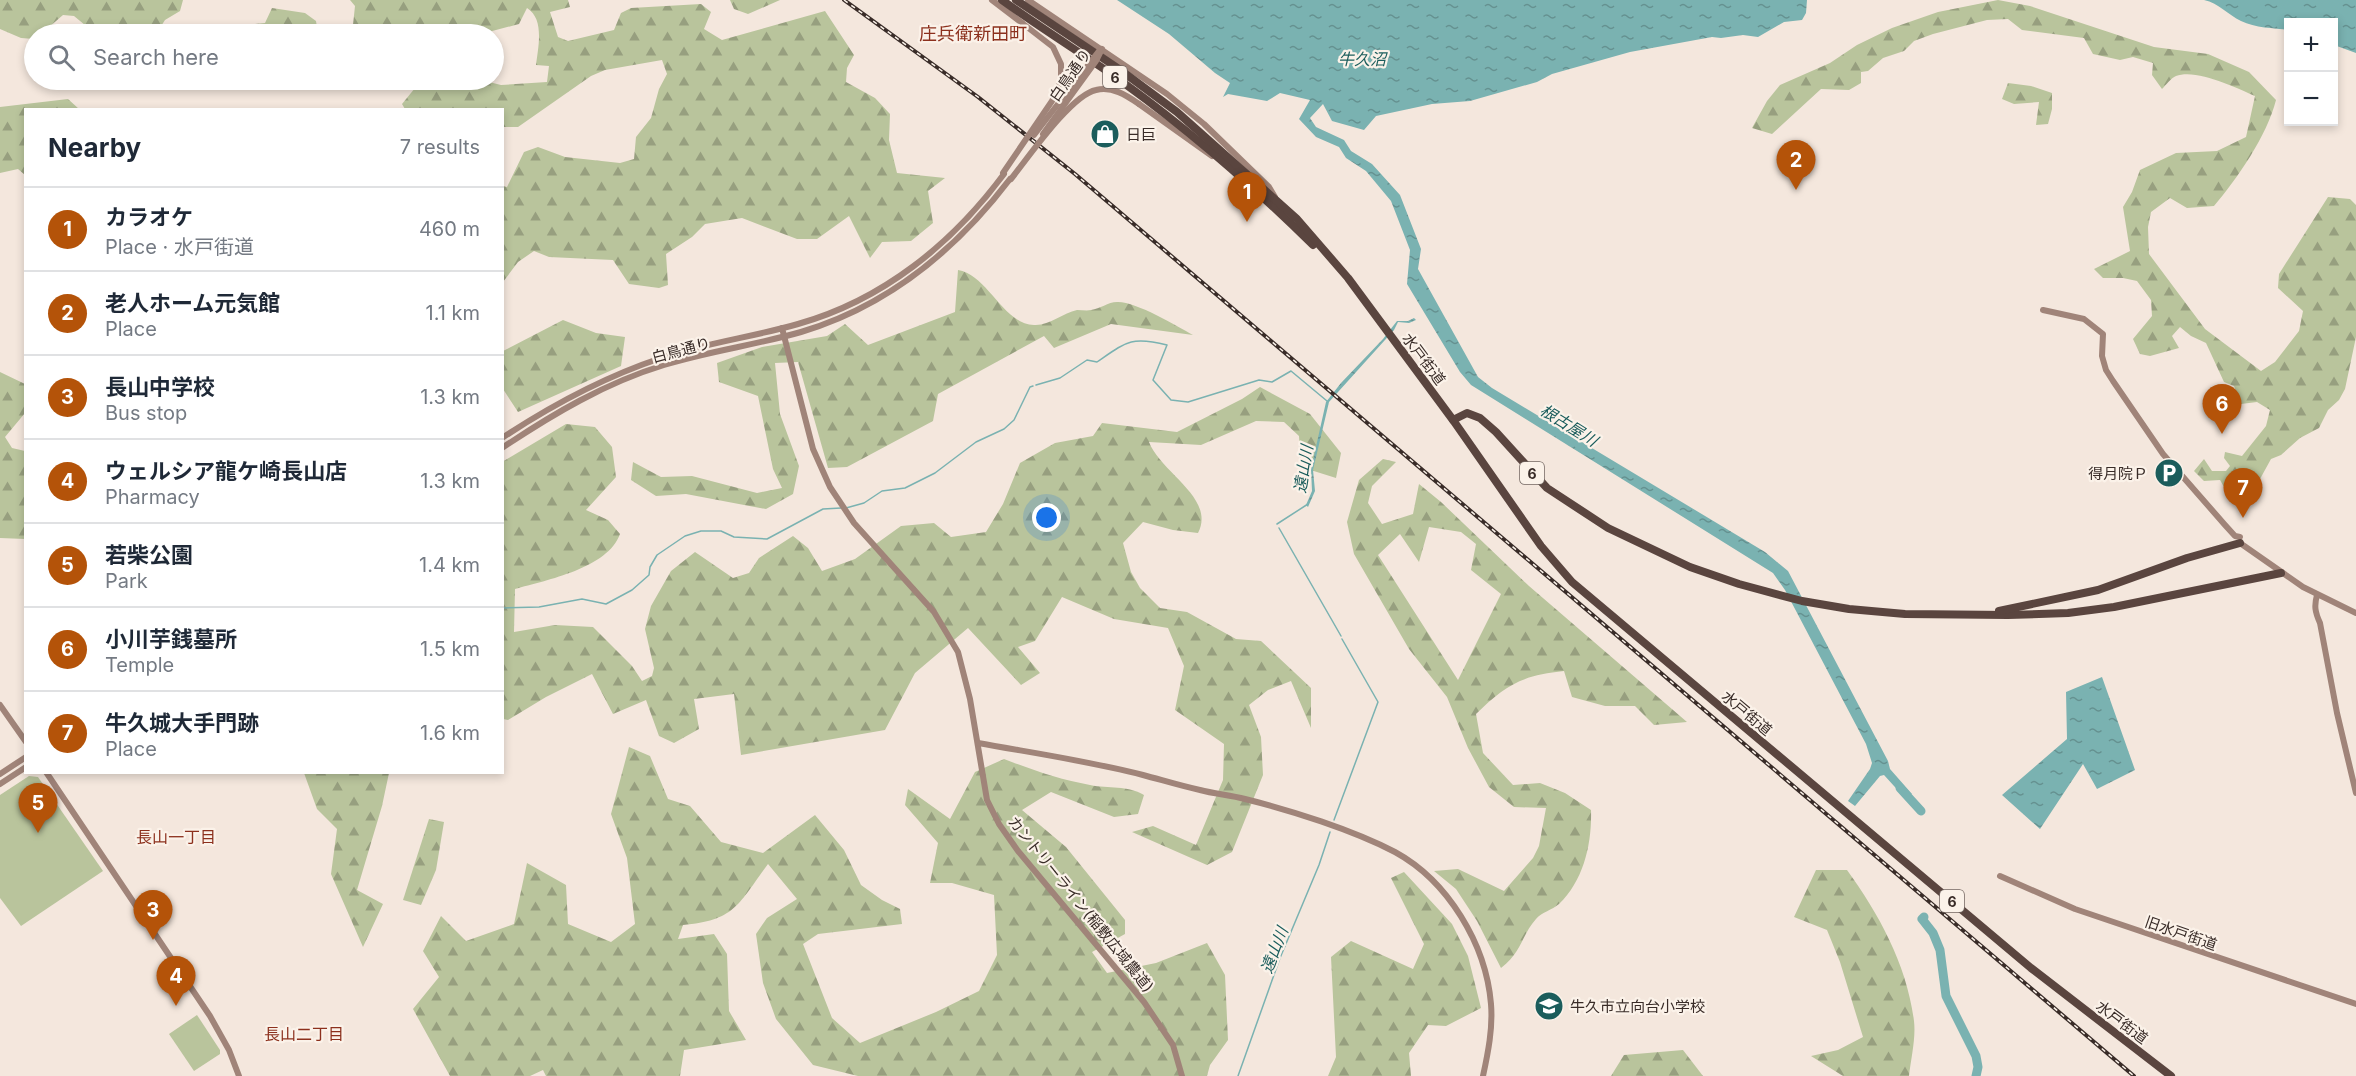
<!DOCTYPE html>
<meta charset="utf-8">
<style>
:root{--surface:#fff;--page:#f2f2f3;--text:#1f2937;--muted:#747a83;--line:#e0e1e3;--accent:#b45309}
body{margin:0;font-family:Inter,"Noto Sans JP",sans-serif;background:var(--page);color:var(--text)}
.controls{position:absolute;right:18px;top:18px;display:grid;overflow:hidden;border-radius:0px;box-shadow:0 3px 9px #0003}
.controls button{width:54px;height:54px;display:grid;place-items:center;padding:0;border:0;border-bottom:2px solid var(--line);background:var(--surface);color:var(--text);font:30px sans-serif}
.you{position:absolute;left:1047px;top:518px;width:21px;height:21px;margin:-15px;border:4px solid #fff;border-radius:50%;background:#1a73e8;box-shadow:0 0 0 9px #1a73e833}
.badge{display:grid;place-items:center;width:39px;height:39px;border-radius:50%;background:var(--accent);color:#fff;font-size:20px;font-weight:700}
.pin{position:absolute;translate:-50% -50px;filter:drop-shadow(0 2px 3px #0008)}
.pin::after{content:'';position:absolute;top:32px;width:21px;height:18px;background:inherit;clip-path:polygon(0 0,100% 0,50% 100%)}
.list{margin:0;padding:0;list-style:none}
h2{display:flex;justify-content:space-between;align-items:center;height:78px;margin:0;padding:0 24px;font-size:26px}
h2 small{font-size:20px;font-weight:400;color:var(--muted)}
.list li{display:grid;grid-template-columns:39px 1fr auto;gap:18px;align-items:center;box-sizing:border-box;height:84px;padding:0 24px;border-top:2px solid var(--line)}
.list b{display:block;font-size:22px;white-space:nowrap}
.list p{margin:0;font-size:20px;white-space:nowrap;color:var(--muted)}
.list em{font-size:20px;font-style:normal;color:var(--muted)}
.icon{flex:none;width:33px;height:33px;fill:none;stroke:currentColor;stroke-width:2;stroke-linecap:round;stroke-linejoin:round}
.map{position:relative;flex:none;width:2356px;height:1076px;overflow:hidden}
.search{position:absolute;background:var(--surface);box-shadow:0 3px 9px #0003;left:24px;top:24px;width:480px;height:66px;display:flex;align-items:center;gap:15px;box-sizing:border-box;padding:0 21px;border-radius:33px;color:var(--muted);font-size:22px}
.panel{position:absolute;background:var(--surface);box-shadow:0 3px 9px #0003;left:24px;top:108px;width:480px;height:666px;border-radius:0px}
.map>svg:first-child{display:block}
.green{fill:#b9c49c}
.forest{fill:url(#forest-firs);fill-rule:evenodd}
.water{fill:url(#water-ripples)}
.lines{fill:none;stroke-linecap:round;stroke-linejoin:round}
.stream{stroke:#7ab2b1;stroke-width:1.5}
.river{stroke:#7ab2b1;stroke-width:9}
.secondary{stroke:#a08479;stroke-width:6}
.highway{stroke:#5a453f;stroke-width:8}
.rail-casing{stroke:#392c28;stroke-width:4}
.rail{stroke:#fbf2e9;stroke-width:1.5;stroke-dasharray:4.5;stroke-linecap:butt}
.secondary-bridge{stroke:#a08479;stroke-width:6}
.labels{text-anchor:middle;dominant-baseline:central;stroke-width:4.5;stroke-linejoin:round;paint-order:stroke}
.shield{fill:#fbf2e9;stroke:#736762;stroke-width:1.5}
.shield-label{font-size:14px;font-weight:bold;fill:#392c28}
.street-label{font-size:15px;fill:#392c28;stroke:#fbf2e9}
.poi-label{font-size:15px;fill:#392c28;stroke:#fbf2e9;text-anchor:start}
.water-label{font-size:16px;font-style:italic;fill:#1b5d5c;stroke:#fbf2e9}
.neighbourhood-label{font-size:16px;fill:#8c301d;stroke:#fbf2e9}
.quarter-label{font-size:18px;fill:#8c301d;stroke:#fbf2e9}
</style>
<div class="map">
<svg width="2356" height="1076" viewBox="0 0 2356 1076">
<defs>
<pattern id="forest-firs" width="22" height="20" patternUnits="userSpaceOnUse" patternTransform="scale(1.5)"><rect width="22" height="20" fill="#b9c49c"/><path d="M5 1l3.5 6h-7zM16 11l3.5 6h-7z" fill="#979f7f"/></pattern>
<pattern id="water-ripples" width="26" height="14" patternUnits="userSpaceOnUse" patternTransform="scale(1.5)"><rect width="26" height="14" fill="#7ab2b1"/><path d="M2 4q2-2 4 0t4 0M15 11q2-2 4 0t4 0" fill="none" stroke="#659190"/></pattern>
</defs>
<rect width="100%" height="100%" fill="#f4e7dd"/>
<!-- green -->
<g class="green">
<polygon points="29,776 38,777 103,871 21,926 0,898 0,795"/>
<polygon points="197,1015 220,1050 220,1054 194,1071 169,1034"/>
</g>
<!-- forest -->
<g class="forest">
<polygon points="0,0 183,0 180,11 165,20 156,34 131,34 131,24 91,30 74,16 63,15 41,34 34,34 34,39 21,38 0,29"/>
<path d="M350 0H568L570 7 550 12 558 37 568 41 614 30 621 13 631 8 701 4 711 12 704 29 722 40 825 11 854 55 847 68 846 82 875 98 890 114 889 140 897 173 945 178 928 191 933 223 911 241 882 242 870 258 849 216 817 239H797L742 218 705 224 692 237 666 254 668 285 659 288 629 284 613 260 549 257 534 251 518 262 503 282V186L507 187 524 152 538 147 565 157 620 163 634 159 636 137 651 118 659 89 667 74 662 60 605 70 591 76 518 127H503L502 110 405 109 402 104 415 88 472 80H481L501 85 547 82 549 66 536 65C538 48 545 19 527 8L519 24 481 34H469L463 26 408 31 402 34H352L355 6Z"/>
<polygon points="730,0 780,0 748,14 734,9"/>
<path d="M1998 0 2030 6 2154 47 2208 54 2249 72 2276 100C2267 136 2237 179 2214 206L2187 208 2170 198 2151 212 2148 227 2149 254 2205 329 2261 371 2275 362 2299 331 2303 311 2278 288 2279 274 2328 197 2350 199 2356 205V337L2345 389 2339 400 2328 410 2319 428 2300 438 2281 455 2271 459 2260 479 2245 472 2238 483 2224 487 2220 480 2204 481 2194 471 2204 459 2212 471H2226L2230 466 2224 458 2225 452 2242 456 2266 426 2270 410 2257 402 2241 404 2234 386 2224 382 2206 343 2191 336 2180 327 2172 336 2179 348 2150 356 2140 354 2133 339 2152 316 2151 300 2137 281 2123 278H2103L2094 269 2130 251 2123 207 2132 192 2140 170 2176 153 2217 151 2246 137 2255 96C2237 88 2196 68 2176 76 2171 78 2166 85 2162 89L2152 75 2153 63 2133 57 2120 60 2093 54 2084 38 2022 30 2008 19 1987 20 1933 34 1914 41 1904 51 1883 58 1868 71 1861 72V83L1849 90 1821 89 1772 134 1752 128 1767 101 1780 85 1830 63 1857 45 1892 28 1938 12Z"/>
<polygon points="272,8 305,13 316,21 318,34 290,34 288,29 280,31 278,34 245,34 255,24 265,23"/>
<polygon points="2008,83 2031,86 2052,93 2052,109 2048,124 2036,125 2039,102 2014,104 2002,99"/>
<polygon points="68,99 79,109 26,110 25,175 18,169 0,173 0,107"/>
<path d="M958 270C988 275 1003 324 1034 325 1049 326 1063 313 1077 310 1082 310 1087 311 1091 310 1100 309 1108 302 1117 302 1135 301 1177 326 1193 335L1111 324 1054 348 1044 336 938 394 933 421 847 467 828 468 798 362 775 363 780 414 799 466 793 494 766 509 686 494 656 496 631 480 633 462 661 477 692 476 757 493 782 488 773 469 758 396 719 382 717 363 762 347 827 336 845 324 868 345 955 312Z"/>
<polygon points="563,320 596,333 625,337 621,366 518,412 503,389 503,351"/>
<polygon points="0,372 25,384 25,413 5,437 12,448 25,451 25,539 0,538"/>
<path d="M1260 387 1310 414 1341 453 1336 478 1301 467 1299 436 1284 422 1256 421 1201 445 1149 442C1161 473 1216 498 1198 533L1173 530 1143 522 1123 543 1131 572 1140 588 1160 608 1187 612 1236 639 1261 641 1311 688V728L1291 681 1268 690 1249 705 1261 737 1263 775 1232 852 1207 865 1132 832 1153 826 1196 845 1223 780 1224 744 1175 710 1184 666 1168 628 1114 619 1062 597 1035 641 1018 647 1040 673 1021 685 968 628 915 673 885 730 741 755 734 694 694 699 699 729 674 743 659 736 646 700 613 714 592 674 546 697 508 720 503 719 502 462 566 424 595 427 612 447 616 477 586 510 608 520 620 534C608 568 547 580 515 589L514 632 555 625 593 627 632 666 642 681 652 676 654 668 645 629 651 606 671 571 695 552 733 578 749 573 759 558 793 536 808 548 822 571 855 559 901 526 934 523 951 537 986 532 1003 504 1020 463 1055 443 1093 436 1102 423 1177 432 1242 399Z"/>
<path d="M1383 459 1396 462 1372 486 1368 503 1382 524 1413 514 1419 484 1441 502 1529 586 1687 722 1654 725 1635 706H1605L1572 697 1564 671C1523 675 1505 685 1476 714L1483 753 1513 785 1540 783 1565 793 1591 810C1592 843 1584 880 1559 904 1552 910 1542 912 1536 919 1521 936 1522 952 1501 968L1477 921 1456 889 1434 871 1458 869 1504 891 1533 858 1539 846 1546 808 1514 807 1489 787 1468 748 1447 697 1409 649 1354 554 1347 522 1359 480ZM1429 527 1461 532 1476 544 1471 570 1501 594 1458 680 1378 555 1400 534 1419 562Z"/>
<path d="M629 747 650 756 668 799 690 806 721 842 763 853 815 815 844 850 861 885 882 900 900 909 902 924 818 934 803 944 832 1018 860 1043 936 1012 979 991 997 955 994 895 952 883H930L938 843 905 805 908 789 950 819 975 772 1004 759C1032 770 1061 780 1090 785 1109 789 1127 785 1144 795L1138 814 1114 817 1051 792 1022 810 1066 847 1125 920V934L1092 952 1107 973 1156 963 1207 943 1225 975 1228 1040 1210 1065 1207 1076H858L813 1065 776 1019 763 983 756 934 767 918 797 899 768 864C738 904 736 920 683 925L678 939 714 934 727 954 729 1011 746 1040 684 1050 680 1076H546L543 1070 530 1076H450L413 1009 439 977 423 951 441 916 466 941 514 924 527 863 566 885 568 924 611 942 635 924 627 858 611 814Z"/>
<polygon points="304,773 389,773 382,806 357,890 383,904 363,947 331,874 337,829 317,809"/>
<polygon points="429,819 444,822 436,870 421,905 403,900"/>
<path d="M1816 870H1847C1879 914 1907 965 1914 1021 1916 1038 1911 1058 1909 1076H1843L1811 1056 1838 1050 1863 1037 1840 962 1827 930 1794 917Z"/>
<polygon points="1404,872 1452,924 1468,956 1481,1008 1446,1026 1428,1025 1409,1053 1411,1076 1328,1076 1336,1057 1331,957 1351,941 1413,969 1424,944 1391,878"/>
<polygon points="1683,1050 1703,1076 1611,1076 1624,1055"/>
</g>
<!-- water -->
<g class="water">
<polygon points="1117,0 1807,0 1806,13 1802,20 1784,22 1758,37 1743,35 1721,38 1712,37 1630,52 1552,74 1537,82 1470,101 1432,104 1376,116 1364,130 1332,121 1323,104 1310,118 1316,127 1344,140 1351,151 1372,164 1400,195 1421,249 1418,269 1478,377 1492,388 1765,552 1788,571 1888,761 1890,769 1912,794 1904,797 1884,775 1880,776 1855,806 1848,801 1870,769 1872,763 1866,744 1785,590 1773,573 1471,385 1460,372 1407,284 1410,250 1391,201 1366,171 1346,158 1339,147 1316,137 1299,119 1310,100 1280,93 1267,101 1228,94 1223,97 1230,83 1215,73 1169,34"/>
<path d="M2204 0H2356V53L2334 45V22H2288V30C2274 28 2255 28 2241 21 2228 15 2219 3 2204 0Z"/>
<polygon points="1414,318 1416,320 1409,323 1398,322 1394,330 1329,402 1313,470 1315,491 1308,507 1306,505 1312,491 1311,469 1326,402 1341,383 1383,339 1397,321 1408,321"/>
<polygon points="2102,677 2135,770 2097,789 2083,764 2040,829 2002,795 2067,739 2066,692"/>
</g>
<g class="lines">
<!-- stream -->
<g class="stream">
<path d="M1036 385 1060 378 1087 360 1097 362C1126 342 1131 336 1167 345L1153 380 1171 400 1188 402 1259 380 1272 382 1291 371 1327 401"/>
<polyline points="846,508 864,503 882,491 905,488 935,473 976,442 1004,429 1014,420 1030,387 1033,386"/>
<polyline points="1277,524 1308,504"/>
<polyline points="1279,528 1341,636"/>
<polyline points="502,608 539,607 582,599 606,604 632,590 649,575 650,567 657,555 685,536 701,531 721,531 734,537 767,539 823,509 841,508"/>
<polyline points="1334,820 1378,702 1342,639"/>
<polyline points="1238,1076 1280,958 1319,865 1330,832"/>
</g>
<!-- river -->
<g class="river">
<polyline points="1900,788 1921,811"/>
<polyline points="1924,917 1922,919 1933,933 1940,950 1946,996 1976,1056 1978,1067 1976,1076"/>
</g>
<!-- secondary -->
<g class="secondary">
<polyline points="992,0 1022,23"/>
<polyline points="1028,0 1167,94 1204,124 1269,187 1275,197"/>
<polyline points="1139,104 1212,156"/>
<polyline points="2043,310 2084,319 2103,334 2102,356 2106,370 2113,381 2163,454 2225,525 2235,536 2240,537"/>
<polyline points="782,328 813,449 830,487 854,523 934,612 958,652 970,699 987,800 999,824 1018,851 1144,1002 1173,1045 1182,1076"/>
<path d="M502 438C552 405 604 377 661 358 705 343 753 337 798 324 883 300 952 244 1004 174"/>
<path d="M502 448C553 414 605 383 664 365 709 351 756 345 801 332 888 306 956 250 1010 179"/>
<polyline points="2240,543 2303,587 2356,613"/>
<path d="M2317 595C2314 606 2315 612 2320 623L2337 713 2356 793"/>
<polyline points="0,705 26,742"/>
<path d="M978 743C1033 753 1089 761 1143 775 1162 780 1181 786 1200 790 1215 794 1230 795 1245 799 1290 810 1353 830 1395 852 1448 881 1486 944 1491 1004 1493 1028 1488 1053 1483 1076"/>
<polyline points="46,772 210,1016 229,1050 239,1076"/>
<polyline points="0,774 26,757"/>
<polyline points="0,784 26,767"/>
<polyline points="2000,876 2075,909 2356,1004"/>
</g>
<!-- highway -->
<g class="highway">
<path d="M1002 0C1035 24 1070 46 1104 69 1179 121 1248 181 1313 245"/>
<polyline points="1016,0 1119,69 1177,112 1297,219 1348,278 1453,420 1541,546 1572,582 2031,968 2171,1076"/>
<polyline points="1453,420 1467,413 1480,418 1496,432 1547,488 1608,528 1690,567 1739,584 1802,601 1849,609 1905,614 2008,615 2068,613 2114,607 2281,573"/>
<polyline points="1999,611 2098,590 2187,558 2240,543"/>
</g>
<!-- rail casing -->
<g class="rail-casing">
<polyline id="rail" points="844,0 978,97 1075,174 2134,1076"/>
</g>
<!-- rail -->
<use href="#rail" class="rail"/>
<!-- secondary-bridge -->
<g class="secondary-bridge">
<polyline points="1043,134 1096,61 1102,49"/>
<polyline points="1034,135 1099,51"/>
<polyline points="1003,173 1052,101 1061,81 1061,64 1053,47 1022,23"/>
<path d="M1011 179C1028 158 1071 95 1096 90 1112 86 1126 95 1139 104"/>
</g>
</g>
<!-- icons -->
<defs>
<g id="shop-disc" transform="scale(1.5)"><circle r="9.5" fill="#1b5d5c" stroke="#fbf2e9"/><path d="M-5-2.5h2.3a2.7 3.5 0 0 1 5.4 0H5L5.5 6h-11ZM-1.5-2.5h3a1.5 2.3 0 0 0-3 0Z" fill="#fff"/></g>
<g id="parking-disc" transform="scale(1.5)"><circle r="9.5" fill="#1b5d5c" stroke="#fbf2e9"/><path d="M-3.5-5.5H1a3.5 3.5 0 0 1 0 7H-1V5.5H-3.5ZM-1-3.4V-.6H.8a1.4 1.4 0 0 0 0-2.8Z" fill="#fff"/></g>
<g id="school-disc" transform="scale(1.5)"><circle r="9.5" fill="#1b5d5c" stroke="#fbf2e9"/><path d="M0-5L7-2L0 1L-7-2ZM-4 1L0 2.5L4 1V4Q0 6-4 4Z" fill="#fff"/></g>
</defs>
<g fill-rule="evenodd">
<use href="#shop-disc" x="1105" y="134"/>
<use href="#parking-disc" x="2169" y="473"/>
<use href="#school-disc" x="1549" y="1006"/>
</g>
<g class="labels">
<!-- shield labels -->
<g class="shield">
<rect x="1103" y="66" width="24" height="22" rx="4.5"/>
<rect x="1520" y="462" width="24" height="22" rx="4.5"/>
<rect x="1940" y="890" width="24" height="22" rx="4.5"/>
</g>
<g class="shield-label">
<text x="1115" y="77">6</text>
<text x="1532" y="473">6</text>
<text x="1952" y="901">6</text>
</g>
<!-- street labels -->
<g class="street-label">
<text transform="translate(1070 75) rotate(-55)">白鳥通り</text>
<text transform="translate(681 350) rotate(-15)">白鳥通り</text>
<text transform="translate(1424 359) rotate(53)">水戸街道</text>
<text transform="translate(1747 713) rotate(40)">水戸街道</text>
<text transform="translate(1081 904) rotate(51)">カントリーライン(稲敷広域農道)</text>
<text transform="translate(2181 933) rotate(19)">旧水戸街道</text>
<text transform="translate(2122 1022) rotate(37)">水戸街道</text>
</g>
<!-- poi labels -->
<g class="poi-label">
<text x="1126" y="134">日巨</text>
<text x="2148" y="473" text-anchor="end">得月院Ｐ</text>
<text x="1570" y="1006">牛久市立向台小学校</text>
</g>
<!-- water labels -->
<g class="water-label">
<text x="1362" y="59">牛久沼</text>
<text transform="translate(1569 425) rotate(32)">根古屋川</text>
<text transform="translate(1303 469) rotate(-81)">遠山川</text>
<text transform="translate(1274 950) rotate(-69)">遠山川</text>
</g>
<!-- neighbourhood labels -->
<g class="neighbourhood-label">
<text x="176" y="837">長山一丁目</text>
<text x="304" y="1034">長山二丁目</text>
</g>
<!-- quarter labels -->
<g class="quarter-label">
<text x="973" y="33">庄兵衛新田町</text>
</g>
</g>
</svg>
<div class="controls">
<button>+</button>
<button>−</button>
</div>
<div class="you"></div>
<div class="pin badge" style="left:1247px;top:222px">1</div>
<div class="pin badge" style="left:1796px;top:190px">2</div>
<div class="pin badge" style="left:153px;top:940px">3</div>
<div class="pin badge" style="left:176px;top:1006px">4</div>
<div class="pin badge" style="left:38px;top:833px">5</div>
<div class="pin badge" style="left:2222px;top:434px">6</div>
<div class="pin badge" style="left:2243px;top:518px">7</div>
<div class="search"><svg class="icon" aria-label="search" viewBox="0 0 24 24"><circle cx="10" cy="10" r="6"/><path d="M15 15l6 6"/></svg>Search here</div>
<section class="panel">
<h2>Nearby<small>7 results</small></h2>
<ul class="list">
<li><span class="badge">1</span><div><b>カラオケ</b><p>Place · 水戸街道</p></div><em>460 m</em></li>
<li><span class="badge">2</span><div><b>老人ホーム元気館</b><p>Place</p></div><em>1.1 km</em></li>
<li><span class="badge">3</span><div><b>長山中学校</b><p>Bus stop</p></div><em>1.3 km</em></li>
<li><span class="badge">4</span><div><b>ウェルシア龍ケ崎長山店</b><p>Pharmacy</p></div><em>1.3 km</em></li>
<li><span class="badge">5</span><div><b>若柴公園</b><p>Park</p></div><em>1.4 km</em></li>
<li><span class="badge">6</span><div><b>小川芋銭墓所</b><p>Temple</p></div><em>1.5 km</em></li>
<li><span class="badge">7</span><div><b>牛久城大手門跡</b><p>Place</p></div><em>1.6 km</em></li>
</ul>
</section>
</div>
